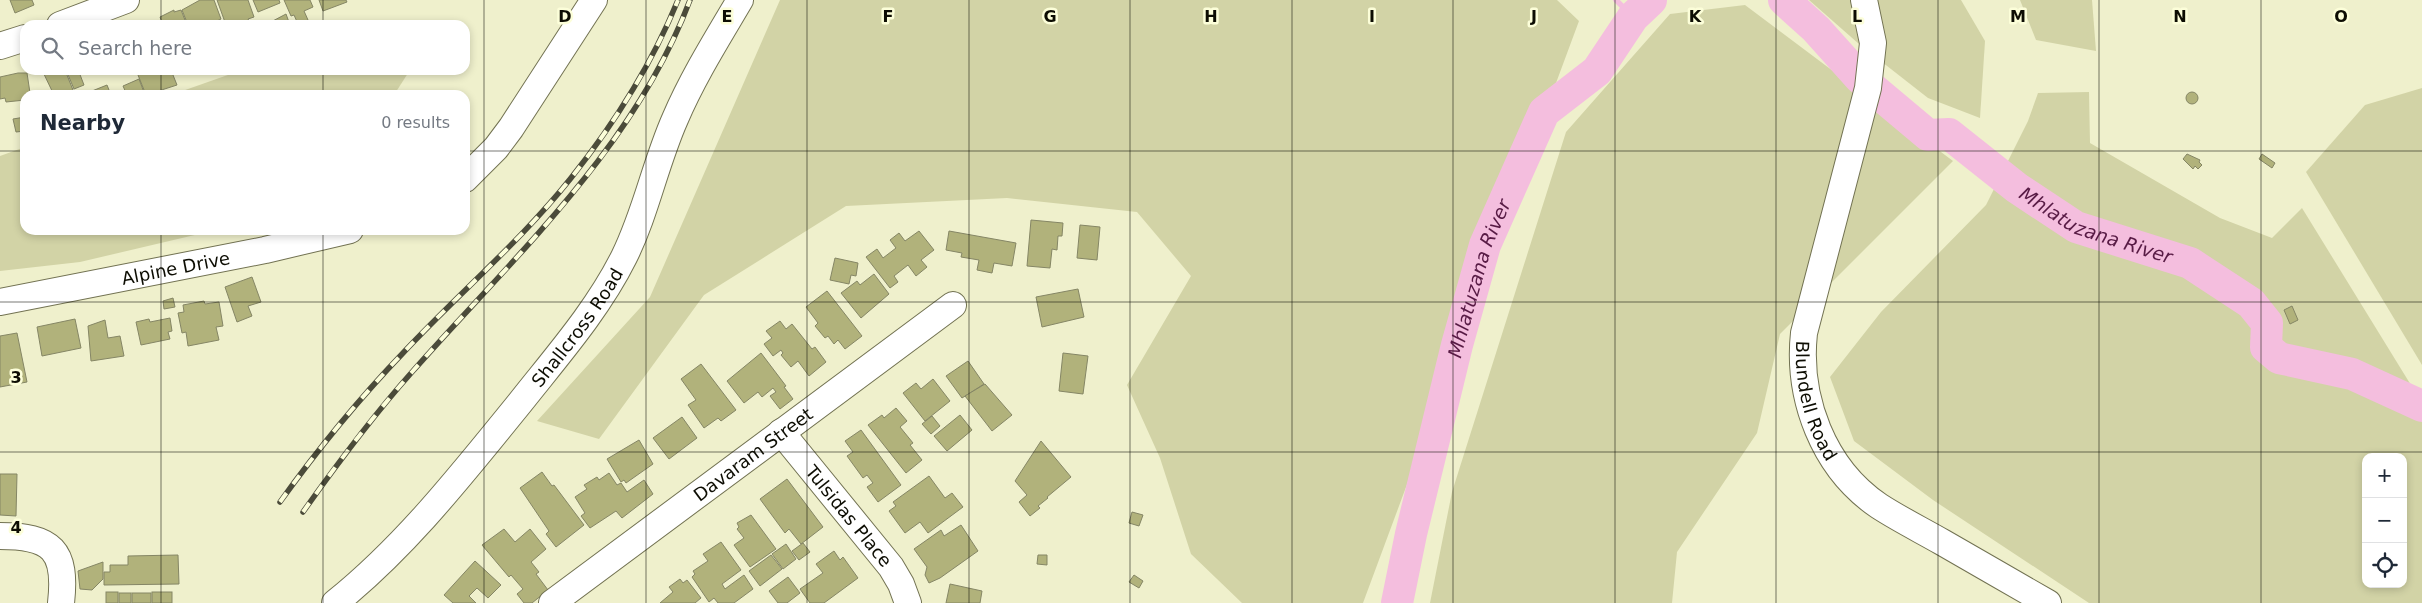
<!DOCTYPE html>
<meta charset="utf-8">
<style>
:root{--surface:#fff;--page:#f6f6f7;--text:#1f2937;--muted:#747a83;--line:#e0e1e3}
body{margin:0;font-family:"DejaVu Sans",sans-serif;background:var(--page);color:var(--text)}
.controls{position:absolute;right:15px;bottom:15px;display:grid;overflow:hidden;border-radius:10px;box-shadow:0 2px 8px #0003}
.controls button{width:45px;height:45px;display:grid;place-items:center;padding:0;border:0;border-bottom:1px solid var(--line);background:var(--surface);color:var(--text);font:25px sans-serif}
.list{margin:0;padding:0;list-style:none}
h2{display:flex;justify-content:space-between;align-items:center;height:65px;margin:0;padding:0 20px;font-size:21px}
h2 small{font-size:16px;font-weight:400;color:var(--muted)}
.icon{flex:none;width:28px;height:28px;fill:none;stroke:currentColor;stroke-width:2;stroke-linecap:round;stroke-linejoin:round}
.map{position:relative;flex:none;width:2422px;height:603px;overflow:hidden}
.search{position:absolute;background:var(--surface);box-shadow:0 2px 8px #0003;left:20px;top:20px;width:450px;height:55px;display:flex;align-items:center;gap:12px;box-sizing:border-box;padding:0 18px;border-radius:15px;color:var(--muted);font-size:19px}
.panel{position:absolute;background:var(--surface);box-shadow:0 2px 8px #0003;left:20px;top:90px;width:450px;height:145px;border-radius:15px}
.map>svg:first-child{display:block}
.green{fill:#d2d3a6;fill-rule:evenodd}
.lines{fill:none;stroke-linecap:round;stroke-linejoin:round}
.stream{stroke:#f4bede;stroke-width:5.5}
.river{stroke:#f4bede;stroke-width:32}
.building{fill:#b1b27b;stroke:#858665}
.minor-casing{stroke:#727252;stroke-width:28}
.minor{stroke:#fff;stroke-width:26}
.rail-casing{stroke:#4b4b3a;stroke-width:5.5}
.rail{stroke:#fcfed9;stroke-width:4;stroke-dasharray:11;stroke-linecap:butt}
.grid{fill:none;stroke:#0d0d03;stroke-width:1;stroke-opacity:0.55}
.labels{text-anchor:middle;dominant-baseline:central;stroke-width:5;stroke-linejoin:round;paint-order:stroke}
.street-label{font-size:18px;fill:#0d0d03;stroke:#fcfed9}
.water-label{font-size:19px;font-style:italic;fill:#581b45;stroke:#fcfed9}
.grid-label{font-size:16px;text-anchor:middle;font-weight:bold;fill:#0d0d03;stroke:#fcfed9;stroke-width:5;stroke-linejoin:round;paint-order:stroke}
</style>
<div class="map">
<svg width="2422" height="603" viewBox="0 0 2422 603">
<rect width="100%" height="100%" fill="#eff0cc"/>
<!-- green -->
<g class="green">
<polygon points="780,0 1557,0 1579,21 1363,603 1242,603 1191,554 1160,458 1127,385 1191,276 1137,212 1007,198 846,206 704,295 599,439 537,421 650,297"/>
<polygon points="1809,0 1961,0 1985,41 1980,118 1928,98 1859,44"/>
<polygon points="2020,0 2092,0 2096,51 2036,40"/>
<polygon points="1745,5 1953,161 1780,334 1757,433 1677,552 1672,603 1430,603 1452,492 1566,132 1670,14"/>
<polygon points="242,70 410,70 394,95 171,95"/>
<polygon points="2422,88 2422,365 2306,172 2365,105"/>
<path d="M2089 92 2090 143 2220 218 2272 238 2302 208 2422 403V603H2089L1933 500 1854 441 1830 377 1881 312 1986 205 2028 121 2038 93ZM2366 457H2403V584H2366Z"/>
<polygon points="25,147 25,230 216,230 80,262 0,271 0,156"/>
</g>
<g class="lines">
<!-- stream -->
<polyline class="stream" points="1616,0 1633,17"/>
<!-- river -->
<g class="river">
<path id="s1" d="M1784 0 1816 29 1860 78 1928 135 1949 134 2017 188 2076 227 2190 263 2251 303 2267 323 2266 347 2279 358 2352 374 2422 406"/>
<path id="s2" d="M1397 603 1411 534 1457 345 1485 245 1544 112 1597 71 1633 17 1651 0"/>
</g>
</g>
<!-- building -->
<g class="building">
<polygon points="10,0 32,0 34,5 15,13"/>
<polygon points="200,0 214,0 221,19 209,25 188,25 182,10"/>
<polygon points="217,0 248,0 254,17 248,19 251,25 226,25"/>
<polygon points="253,0 279,0 280,3 258,12"/>
<polygon points="284,0 310,0 313,7 304,11 308,20 298,24 294,15 291,16"/>
<polygon points="319,0 346,0 347,2 323,11"/>
<polygon points="174,10 174,12 181,10 187,25 163,25 160,17"/>
<polygon points="286,14 290,25 270,25 269,23"/>
<polygon points="42,70 65,70 75,95 54,95"/>
<polygon points="66,70 84,70 79,72 84,85 74,89"/>
<polygon points="136,70 171,70 177,85 146,95"/>
<polygon points="18,73 27,73 30,93 25,94 25,100 6,102 5,98 0,99 0,77"/>
<polygon points="139,79 145,95 127,95 123,86"/>
<polygon points="107,85 111,95 82,95"/>
<circle cx="2192" cy="98" r="6"/>
<polygon points="25,117 25,131 16,132 13,119"/>
<polygon points="2187,154 2200,160 2199,162 2202,165 2198,169 2195,166 2193,169 2183,159"/>
<polygon points="2262,154 2275,163 2272,168 2259,159"/>
<polygon points="1031,220 1063,223 1062,236 1058,236 1057,250 1052,249 1050,268 1027,266"/>
<polygon points="1080,225 1100,227 1097,260 1077,258"/>
<polygon points="919,231 934,250 921,260 927,267 916,276 908,265 894,276 898,282 890,288 866,257 877,249 883,258 896,248 890,240 899,233 905,241"/>
<polygon points="949,231 1016,243 1012,266 994,263 992,273 977,270 979,260 961,257 962,253 946,250"/>
<polygon points="835,258 858,263 856,276 851,275 849,284 830,280"/>
<polygon points="874,274 889,294 861,318 841,293 857,281 860,285"/>
<polygon points="252,277 261,302 248,306 252,316 237,322 225,287"/>
<polygon points="1078,289 1084,317 1042,327 1036,297"/>
<polygon points="827,291 862,336 845,349 838,340 834,344 828,336 825,338 815,326 818,323 806,307"/>
<polygon points="173,298 175,307 164,309 163,301"/>
<polygon points="204,301 205,304 219,302 223,326 216,327 219,340 188,346 186,332 182,333 178,313 184,312 183,305"/>
<polygon points="2292,306 2298,320 2290,324 2284,310"/>
<polygon points="170,318 172,331 168,332 170,339 141,345 136,322 149,319 150,322"/>
<polygon points="75,319 81,348 42,356 37,327"/>
<polygon points="105,320 108,338 120,336 124,356 91,361 88,326"/>
<polygon points="780,321 786,329 792,324 812,349 815,347 826,362 809,376 798,361 791,367 781,355 783,353 781,350 773,356 764,344 772,338 766,331"/>
<polygon points="17,333 27,382 0,387 0,336"/>
<polygon points="761,353 786,386 784,387 793,399 780,409 770,396 776,392 773,388 762,397 758,392 744,403 727,381"/>
<polygon points="1063,353 1088,356 1083,394 1059,391"/>
<polygon points="968,361 984,384 962,398 946,376"/>
<polygon points="701,364 736,410 721,421 718,418 704,428 688,405 696,400 681,379"/>
<polygon points="933,379 950,401 925,421 903,393 916,383 921,389"/>
<polygon points="985,384 1012,415 992,431 965,396"/>
<polygon points="896,408 907,421 900,427 913,443 910,445 922,460 906,473 868,425 882,415 884,418"/>
<polygon points="960,415 972,430 947,451 934,436"/>
<polygon points="932,416 940,426 931,434 922,424"/>
<polygon points="682,417 697,438 669,459 653,438"/>
<polygon points="861,430 901,485 878,502 867,487 873,483 867,475 863,478 847,456 853,452 845,441"/>
<polygon points="639,440 653,464 626,483 624,480 621,482 607,459"/>
<polygon points="1041,441 1071,477 1047,497 1048,498 1038,506 1040,508 1030,516 1019,502 1027,495 1015,481"/>
<polygon points="542,472 552,486 554,485 584,525 556,547 546,534 549,531 520,488"/>
<polygon points="609,473 617,485 621,483 627,492 644,480 653,494 622,518 616,511 590,528 581,516 585,513 575,497 587,489 584,485 597,477 599,480"/>
<polygon points="0,474 17,474 16,516 0,515"/>
<polygon points="929,476 945,498 952,493 963,507 928,533 920,522 905,533 889,511 896,506 893,502"/>
<polygon points="787,479 823,527 801,544 789,529 785,533 760,499"/>
<polygon points="1132,512 1143,515 1139,526 1129,523"/>
<polygon points="751,515 776,549 750,567 734,545 744,538 737,529 739,527 737,523"/>
<polygon points="961,525 978,551 940,578 929,583 925,575 927,567 914,549 941,530 944,536"/>
<polygon points="504,529 515,542 530,529 546,549 531,562 539,572 536,574 548,590 532,603 524,603 517,594 523,589 511,575 509,577 482,545"/>
<polygon points="721,542 741,570 722,584 725,589 744,575 753,589 734,603 718,603 714,598 709,602 692,577 695,574 693,571 708,561 703,554"/>
<polygon points="803,543 810,552 799,560 792,551"/>
<polygon points="786,544 796,559 783,569 772,554"/>
<polygon points="834,551 840,560 843,557 858,578 824,603 810,603 800,589 823,573 816,564"/>
<polygon points="178,555 179,584 104,585 104,572 110,572 110,565 128,565 128,556"/>
<polygon points="771,555 782,569 760,586 749,571"/>
<polygon points="1038,555 1047,555 1047,565 1037,564"/>
<polygon points="475,561 501,585 488,598 477,588 469,596 476,603 453,603 444,595"/>
<polygon points="103,562 103,579 92,590 80,589 78,571"/>
<polygon points="1134,575 1143,581 1139,588 1129,582"/>
<polygon points="788,577 800,593 787,603 778,603 769,591"/>
<polygon points="680,579 683,583 687,580 701,598 695,603 660,603 673,592 669,587"/>
<polygon points="950,584 982,591 980,603 946,603"/>
<rect x="106" y="592" width="12" height="11"/>
<rect x="152" y="592" width="20" height="11"/>
<rect x="119" y="593" width="12" height="10"/>
<rect x="132" y="593" width="19" height="10"/>
</g>
<g class="lines">
<!-- minor casing -->
<g class="minor-casing">
<g id="minor">
<path id="s3" d="M1864 0 1873 43 1868 88 1804 333C1797 398 1823 468 1879 506 1899 519 1921 530 1942 542 1977 562 2013 583 2048 603"/>
<polyline points="60,25 126,0"/>
<polyline points="0,46 25,38"/>
<polyline points="465,179 496,148 511,128 594,0"/>
<path id="s4" d="M0 302 265 250 350 230"/>
<path id="s5" d="M781 432 891 567 901 584 908 603"/>
<path d="M0 536C52 536 67 550 61 603"/>
<path id="s6" d="M335 603C406 546 462 474 519 404 556 357 597 311 624 257 646 213 655 164 675 119 693 77 717 39 740 0"/>
<path id="s7" d="M552 603 953 305"/>
</g>
</g>
<!-- minor -->
<use href="#minor" class="minor"/>
<!-- rail casing -->
<g class="rail-casing">
<g id="rail">
<path d="M280 502C318 449 358 400 403 353 458 294 521 241 571 178 614 124 652 64 678 0"/>
<path d="M303 512C337 464 372 417 412 372 514 256 634 149 690 0"/>
</g>
</g>
<!-- rail -->
<use href="#rail" class="rail"/>
</g>
<!-- grid -->
<path class="grid" d="M161 0V25M323 0V25M484 0V603M646 0V603M807 0V603M969 0V603M1130 0V603M1292 0V603M1453 0V603M1615 0V603M1776 0V603M1938 0V603M2099 0V603M2261 0V603M161 70V95M323 70V95M0 151H25M465 151H2422M161 230V603M323 230V603M0 302H2422M0 452H2422"/>
<g class="labels">
<!-- street labels -->
<g class="street-label">
<text stroke="none"><textPath href="#s4" startOffset="179">Alpine Drive</textPath></text>
<text stroke="none"><textPath href="#s6" startOffset="368">Shallcross Road</textPath></text>
<text stroke="none"><textPath href="#s3" startOffset="412">Blundell Road</textPath></text>
<text stroke="none"><textPath href="#s7" startOffset="250">Davaram Street</textPath></text>
<text stroke="none"><textPath href="#s5" startOffset="108">Tulsidas Place</textPath></text>
</g>
<!-- water labels -->
<g class="water-label">
<text stroke="none"><textPath href="#s1" startOffset="394">Mhlatuzana River</textPath></text>
<text stroke="none"><textPath href="#s2" startOffset="335">Mhlatuzana River</textPath></text>
</g>
</g>
<g class="grid-label">
<text x="565" y="22">D</text>
<text x="727" y="22">E</text>
<text x="888" y="22">F</text>
<text x="1050" y="22">G</text>
<text x="1211" y="22">H</text>
<text x="1372" y="22">I</text>
<text x="1534" y="22">J</text>
<text x="1695" y="22">K</text>
<text x="1857" y="22">L</text>
<text x="2018" y="22">M</text>
<text x="2180" y="22">N</text>
<text x="2341" y="22">O</text>
<text x="16" y="383">3</text>
<text x="16" y="533">4</text>
</g>
</svg>
<div class="controls">
<button>+</button>
<button>−</button>
<button><svg class="icon" aria-label="locate" viewBox="0 0 24 24"><circle cx="12" cy="12" r="6"/><path d="M12 2v4M12 18v4M2 12h4M18 12h4"/></svg></button>
</div>
<div class="search"><svg class="icon" aria-label="search" viewBox="0 0 24 24"><circle cx="10" cy="10" r="6"/><path d="M15 15l6 6"/></svg>Search here</div>
<section class="panel">
<h2>Nearby<small>0 results</small></h2>
<ul class="list">
</ul>
</section>
</div>
